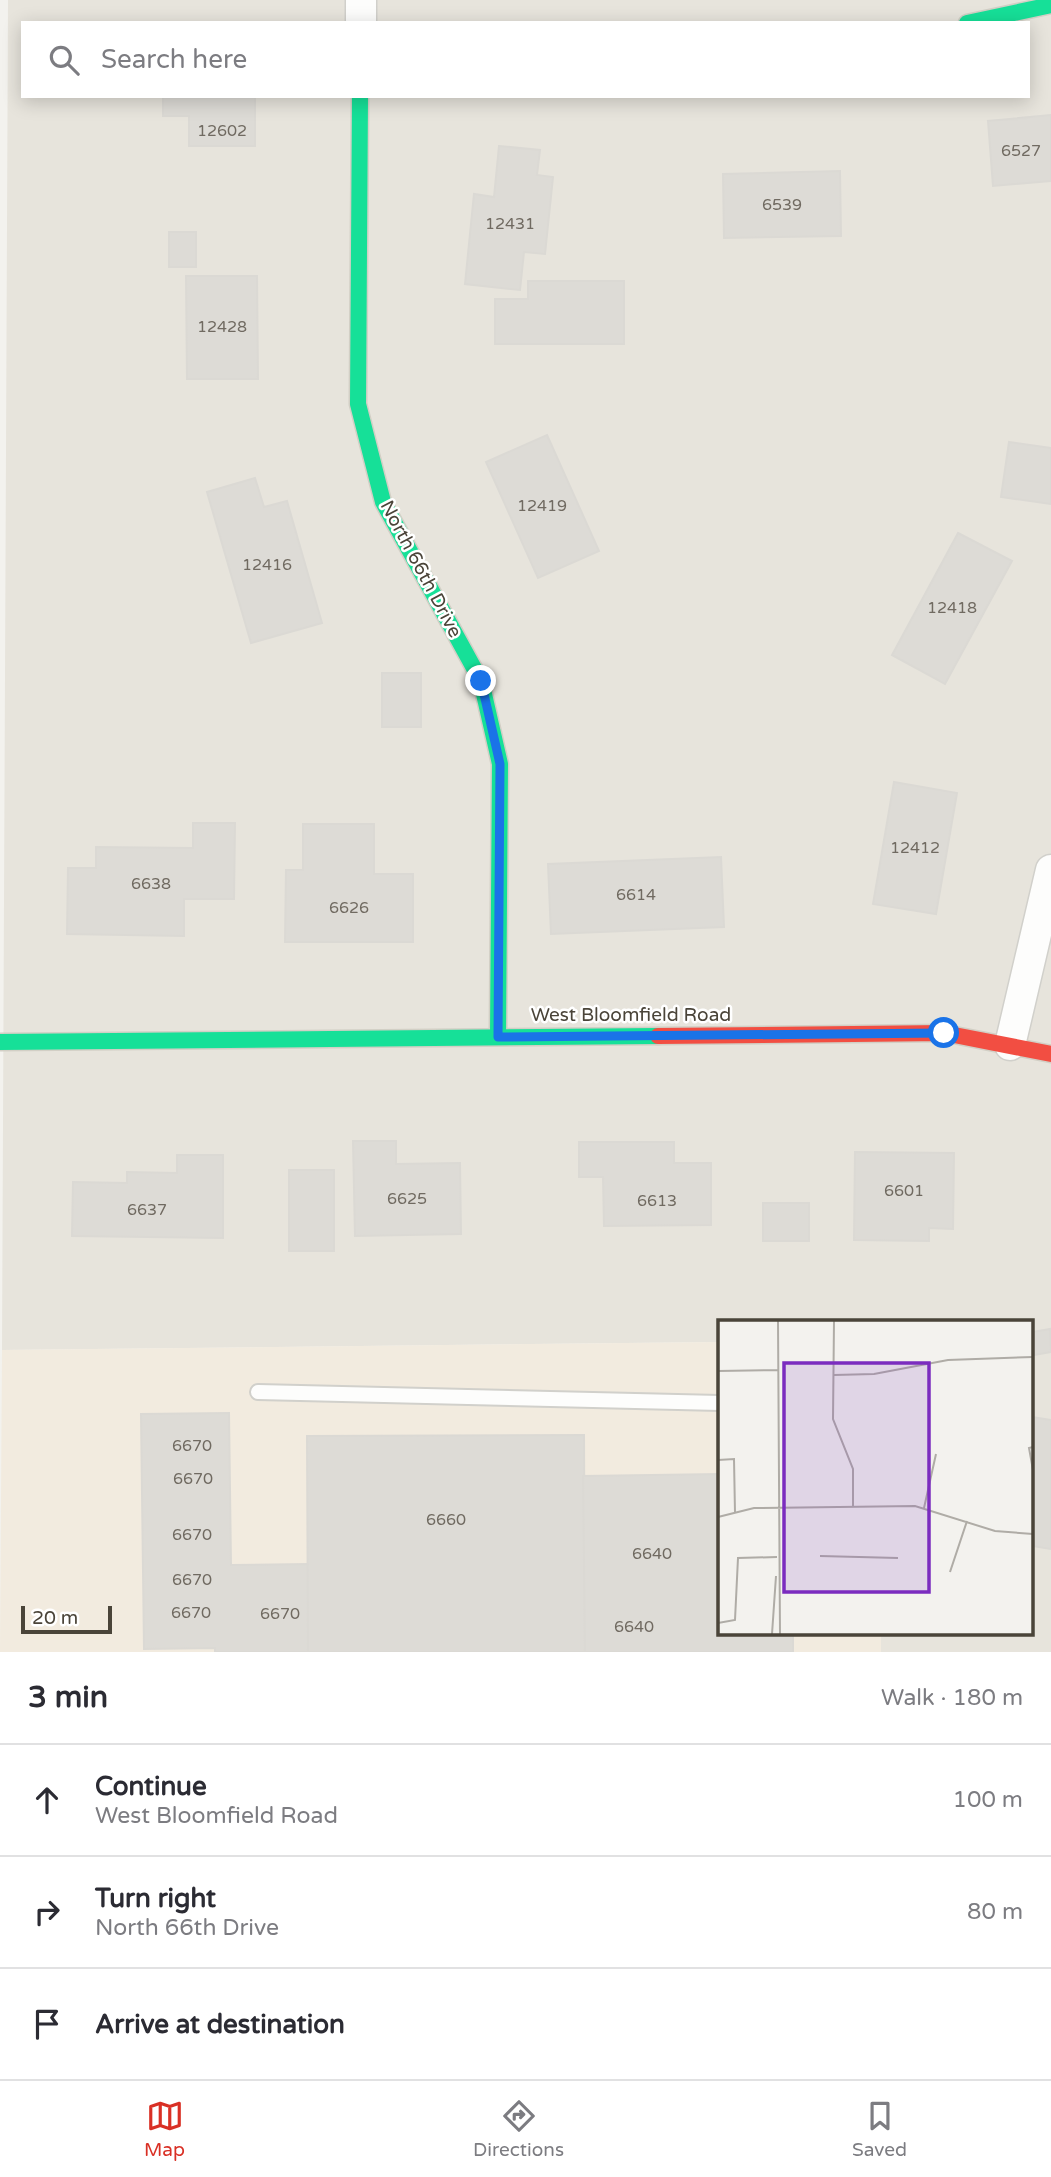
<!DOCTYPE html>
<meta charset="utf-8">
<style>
:root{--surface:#fff;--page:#f7f7f7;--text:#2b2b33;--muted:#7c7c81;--line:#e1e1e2;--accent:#d93025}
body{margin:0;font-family:"Varela Round",sans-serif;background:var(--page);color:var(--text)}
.scale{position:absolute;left:21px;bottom:18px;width:91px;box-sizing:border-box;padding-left:7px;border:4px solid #4a4439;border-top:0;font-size:19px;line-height:24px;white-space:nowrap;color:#4a4439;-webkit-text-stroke:5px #fff;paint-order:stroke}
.stop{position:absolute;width:21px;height:21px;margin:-16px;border:5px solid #1a73e8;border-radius:50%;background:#fff}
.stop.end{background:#1a73e8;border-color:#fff;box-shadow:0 2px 7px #0008}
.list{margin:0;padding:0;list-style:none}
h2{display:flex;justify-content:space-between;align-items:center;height:91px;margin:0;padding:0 28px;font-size:30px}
h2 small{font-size:23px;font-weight:400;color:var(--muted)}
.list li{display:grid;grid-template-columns:46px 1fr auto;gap:21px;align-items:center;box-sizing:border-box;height:112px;padding:0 28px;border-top:2px solid var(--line)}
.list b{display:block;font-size:26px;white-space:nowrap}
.list p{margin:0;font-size:23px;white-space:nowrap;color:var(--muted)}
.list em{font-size:23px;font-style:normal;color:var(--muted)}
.icon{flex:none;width:38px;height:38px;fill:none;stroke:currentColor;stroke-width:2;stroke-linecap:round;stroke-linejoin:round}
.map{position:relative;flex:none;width:1051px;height:1652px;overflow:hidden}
.search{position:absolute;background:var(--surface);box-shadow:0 4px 18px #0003;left:21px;right:21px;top:21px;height:77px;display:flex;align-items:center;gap:18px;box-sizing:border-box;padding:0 24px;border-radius:0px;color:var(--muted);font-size:26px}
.sheet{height:427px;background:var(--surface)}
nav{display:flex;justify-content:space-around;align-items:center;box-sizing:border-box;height:98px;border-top:2px solid var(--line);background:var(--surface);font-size:19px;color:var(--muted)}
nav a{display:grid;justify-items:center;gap:4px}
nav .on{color:var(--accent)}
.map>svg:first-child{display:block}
.residential{fill:#e7e4dc;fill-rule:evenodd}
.commercial{fill:#f2ebdf}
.building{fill:#dddbd6;stroke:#dbd9d4;stroke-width:2}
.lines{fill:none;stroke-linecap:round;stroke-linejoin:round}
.lane-casing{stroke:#d1d0cb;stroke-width:18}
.street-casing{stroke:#d1d0cb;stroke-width:33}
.fast-casing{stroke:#d2cfc5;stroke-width:19}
.jam-casing{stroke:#d2cfc5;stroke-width:19}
.lane{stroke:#fdfdfc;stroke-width:14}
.street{stroke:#fdfdfc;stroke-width:30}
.fast{stroke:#16e098;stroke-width:16}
.jam{stroke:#f24e42;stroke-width:16}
.route{stroke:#1a73e8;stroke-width:9}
.labels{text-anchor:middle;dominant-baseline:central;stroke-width:5;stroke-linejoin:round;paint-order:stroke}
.number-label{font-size:16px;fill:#706a61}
.street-label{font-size:19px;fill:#4a4439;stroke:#fff}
.inset-road{fill:none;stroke:#afaca6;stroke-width:2}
.view{fill:#7b2cbf;fill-opacity:0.15;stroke:#7b2cbf;stroke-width:3.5}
.inset-edge{fill:none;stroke:#4a4439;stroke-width:3.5}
</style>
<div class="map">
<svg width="1051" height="1652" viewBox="0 0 1051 1652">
<rect width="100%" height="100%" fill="#f3f2ee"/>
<!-- residential -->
<path class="residential" d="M8 0H1051V1652H881V1633H1032V1321H720V1342L2 1350ZM23 23H1028V96H23Z"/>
<!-- commercial -->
<polygon class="commercial" points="720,1342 720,1633 881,1633 881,1652 0,1652 2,1350"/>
<!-- building -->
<g class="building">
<polygon points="163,96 255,96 255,146 189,146 189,116 163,116"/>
<polygon points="1051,115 1051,181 993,186 988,121"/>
<polygon points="499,146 540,150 537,175 553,177 545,254 524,252 520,290 465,284 474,194 494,197"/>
<polygon points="840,171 841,236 724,238 723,174"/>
<rect x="169" y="232" width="27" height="35"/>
<polygon points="186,276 257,276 258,379 187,379"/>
<polygon points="528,281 624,281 624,344 495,344 495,299 528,299"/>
<polygon points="547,435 599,551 538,578 486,462"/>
<polygon points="1009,442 1051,448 1051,504 1001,497"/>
<polygon points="255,478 264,507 287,501 322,623 251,643 207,492"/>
<polygon points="958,533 1012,561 945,684 892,655"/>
<rect x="382" y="673" width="39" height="54"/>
<polygon points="894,782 957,793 936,914 873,904"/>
<polygon points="193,823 235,823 234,899 184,899 184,936 67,934 68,868 96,868 96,847 193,848"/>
<polygon points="303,824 374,824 374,874 413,874 413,942 285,942 286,870 303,870"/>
<polygon points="721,857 724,927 551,934 548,864"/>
<polygon points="353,1141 396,1141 396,1164 460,1163 461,1234 355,1236"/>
<polygon points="579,1142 674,1142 674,1163 711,1163 711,1225 604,1226 603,1177 579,1177"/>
<polygon points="855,1152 954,1153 953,1229 929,1228 929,1241 854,1240"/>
<polygon points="177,1155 223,1155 223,1238 72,1236 73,1182 127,1183 127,1172 177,1173"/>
<rect x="289" y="1170" width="45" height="81"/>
<rect x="763" y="1203" width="46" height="38"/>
<polygon points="1050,1329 1051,1352 1034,1355 1032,1332"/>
<polygon points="229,1413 231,1565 308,1564 308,1652 215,1652 215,1648 144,1649 141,1414"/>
<polygon points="1032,1417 1051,1420 1051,1549 1032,1546"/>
<polygon points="584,1435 585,1652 308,1652 307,1436"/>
<polygon points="720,1474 720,1633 793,1633 793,1652 585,1652 583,1476"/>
</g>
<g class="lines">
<!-- lane casing -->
<g class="lane-casing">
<polyline id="lane" points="258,1392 720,1403"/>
</g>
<!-- street casing -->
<g class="street-casing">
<g id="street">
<polyline points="361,23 361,0"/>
<polyline points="1010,1045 1051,870"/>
</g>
</g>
<!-- fast casing -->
<g class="fast-casing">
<g id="fast">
<polyline points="967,23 1051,5"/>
<polyline points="360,96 358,404 383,502 481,681 500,764 498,1036"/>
<polyline points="0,1042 658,1036"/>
</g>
</g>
<!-- jam casing -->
<g class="jam-casing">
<polyline id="jam" points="658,1036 944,1033 1051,1054"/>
</g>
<!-- lane -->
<use href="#lane" class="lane"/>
<!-- street -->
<use href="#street" class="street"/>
<!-- fast -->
<use href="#fast" class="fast"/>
<!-- jam -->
<use href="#jam" class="jam"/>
</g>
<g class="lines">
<!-- route -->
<polyline class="route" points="481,681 500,764 498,1037 944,1033"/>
</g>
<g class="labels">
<!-- number labels -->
<g class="number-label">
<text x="222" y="131">12602</text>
<text x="1021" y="151">6527</text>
<text x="782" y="205">6539</text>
<text x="510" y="224">12431</text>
<text x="222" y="327">12428</text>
<text x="542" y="506">12419</text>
<text x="267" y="565">12416</text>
<text x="952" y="608">12418</text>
<text x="915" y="848">12412</text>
<text x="151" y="884">6638</text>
<text x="636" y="895">6614</text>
<text x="349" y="908">6626</text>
<text x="904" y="1191">6601</text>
<text x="407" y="1199">6625</text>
<text x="657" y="1201">6613</text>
<text x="147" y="1210">6637</text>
<text x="192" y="1446">6670</text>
<text x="193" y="1479">6670</text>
<text x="446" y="1520">6660</text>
<text x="192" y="1535">6670</text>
<text x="652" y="1554">6640</text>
<text x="192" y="1580">6670</text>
<text x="191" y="1613">6670</text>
<text x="280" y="1614">6670</text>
<text x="634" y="1627">6640</text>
</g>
<!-- street labels -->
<g class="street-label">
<text transform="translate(421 569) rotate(62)">North 66th Drive</text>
<text x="631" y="1015">West Bloomfield Road</text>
</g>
</g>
<!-- overview -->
<g transform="translate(718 1320)">
<rect width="315" height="315" fill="#f3f2ee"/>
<path class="inset-road" d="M60 1 62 314M116 1 115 99 135 149V187M0 51 60 50M116 55 156 54 230 40 315 37M315 127 311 128 315 150M0 140 16 139 17 193M206 188 218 134M0 197 36 188 197 186 277 211 315 214M102 236 180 238M232 252 249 201M0 303 17 300 20 238 59 237M54 314 58 256"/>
<path class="view" d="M66 43H211V272H66Z"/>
<rect width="315" height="315" class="inset-edge"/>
</g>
</svg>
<div class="scale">20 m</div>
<div class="stop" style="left:944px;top:1033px"></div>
<div class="stop end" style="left:481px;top:681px"></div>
<div class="search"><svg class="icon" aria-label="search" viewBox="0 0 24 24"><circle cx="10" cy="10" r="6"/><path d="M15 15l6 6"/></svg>Search here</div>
</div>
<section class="sheet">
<h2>3 min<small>Walk · 180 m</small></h2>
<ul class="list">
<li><svg class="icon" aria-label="ahead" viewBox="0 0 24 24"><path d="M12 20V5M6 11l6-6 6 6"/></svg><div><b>Continue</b><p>West Bloomfield Road</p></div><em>100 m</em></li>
<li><svg class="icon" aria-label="right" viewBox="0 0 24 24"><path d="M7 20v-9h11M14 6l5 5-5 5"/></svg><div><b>Turn right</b><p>North 66th Drive</p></div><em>80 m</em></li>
<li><svg class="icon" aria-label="arrive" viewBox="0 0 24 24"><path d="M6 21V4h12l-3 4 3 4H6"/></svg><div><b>Arrive at destination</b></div></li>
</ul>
</section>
<nav>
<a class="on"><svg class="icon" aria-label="map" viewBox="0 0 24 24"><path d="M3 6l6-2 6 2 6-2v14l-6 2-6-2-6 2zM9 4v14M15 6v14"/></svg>Map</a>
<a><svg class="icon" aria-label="directions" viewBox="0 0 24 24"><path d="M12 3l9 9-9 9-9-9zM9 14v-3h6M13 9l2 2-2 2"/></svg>Directions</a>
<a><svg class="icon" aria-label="saved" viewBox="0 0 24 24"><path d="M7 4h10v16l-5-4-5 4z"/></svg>Saved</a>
</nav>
